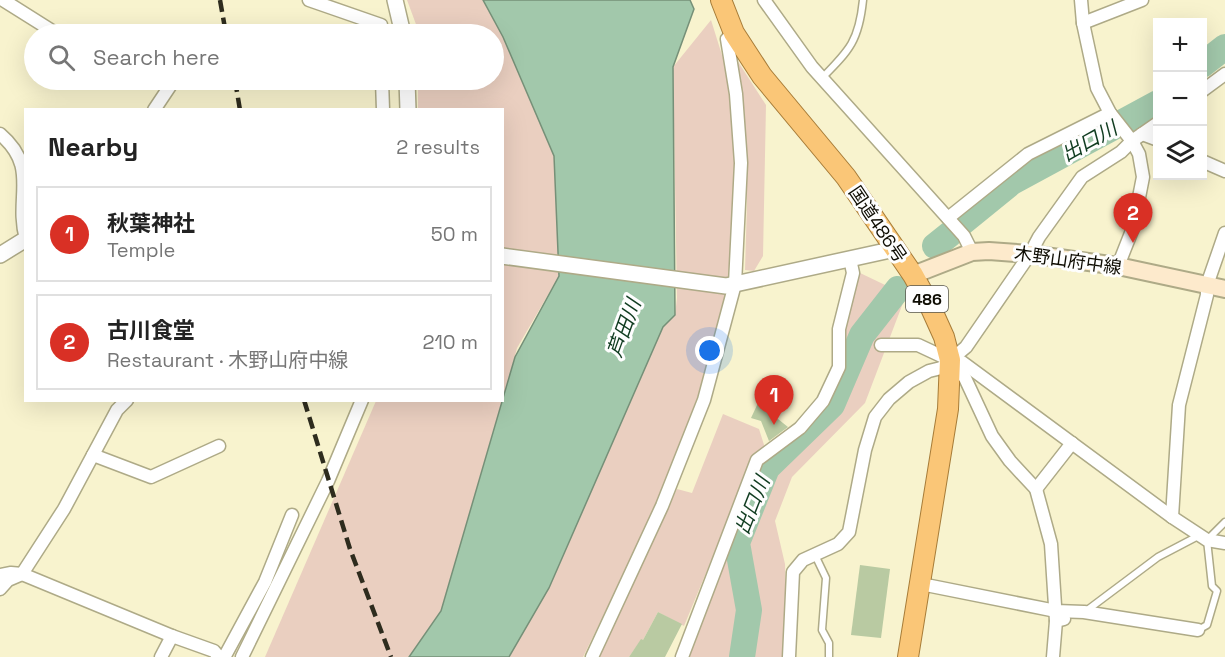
<!DOCTYPE html>
<meta charset="utf-8">
<style>
:root{--surface:#fff;--page:#f2f2f2;--text:#222;--muted:#767676;--line:#e0e0e0;--accent:#d93025}
body{margin:0;font-family:"Space Grotesk","Noto Sans JP",sans-serif;background:var(--page);color:var(--text)}
.controls{position:absolute;right:18px;top:18px;display:grid;overflow:hidden;border-radius:0px;box-shadow:0 6px 24px #0002}
.controls button{width:54px;height:54px;display:grid;place-items:center;padding:0;border:0;border-bottom:2px solid var(--line);background:var(--surface);color:var(--text);font:30px sans-serif}
.you{position:absolute;left:710px;top:351px;width:21px;height:21px;margin:-15px;border:4px solid #fff;border-radius:50%;background:#1a73e8;box-shadow:0 0 0 9px #1a73e833}
.badge{display:grid;place-items:center;width:39px;height:39px;border-radius:50%;background:var(--accent);color:#fff;font-size:20px;font-weight:700}
.pin{position:absolute;translate:-50% -50px;filter:drop-shadow(0 2px 3px #0008)}
.pin::after{content:'';position:absolute;top:32px;width:21px;height:18px;background:inherit;clip-path:polygon(0 0,100% 0,50% 100%)}
.list{margin:0;padding:0;list-style:none}
h2{display:flex;justify-content:space-between;align-items:center;height:78px;margin:0;padding:0 24px;font-size:26px}
h2 small{font-size:20px;font-weight:400;color:var(--muted)}
.list li{display:grid;grid-template-columns:39px 1fr auto;gap:18px;align-items:center;box-sizing:border-box;height:96px;margin:0 12px 12px;padding:0 12px;border:2px solid var(--line);border-radius:0px}
.list b{display:block;font-size:22px;white-space:nowrap}
.list p{margin:0;font-size:20px;white-space:nowrap;color:var(--muted)}
.list em{font-size:20px;font-style:normal;color:var(--muted)}
.icon{flex:none;width:33px;height:33px;fill:none;stroke:currentColor;stroke-width:2;stroke-linecap:round;stroke-linejoin:round}
.map{position:relative;flex:none;width:1225px;height:657px;overflow:hidden}
.search{position:absolute;background:var(--surface);box-shadow:0 6px 24px #0002;left:24px;top:24px;width:480px;height:66px;display:flex;align-items:center;gap:15px;box-sizing:border-box;padding:0 21px;border-radius:33px;color:var(--muted);font-size:22px}
.panel{position:absolute;background:var(--surface);box-shadow:0 6px 24px #0002;left:24px;top:108px;width:480px;height:294px;border-radius:0px}
.map>svg:first-child{display:block}
.green{fill:#eacfc0}
.water{fill:#a2c8ab;stroke:#769078;stroke-width:1.5}
.lines{fill:none;stroke-linecap:round;stroke-linejoin:round}
.river{stroke:#a2c8ab;stroke-width:26}
.building{fill:#b9caa2}
.service-casing{stroke:#aeaa87;stroke-width:9}
.minor-casing{stroke:#aeaa87;stroke-width:15}
.tertiary-casing{stroke:#aeaa87;stroke-width:18}
.secondary-casing{stroke:#aeaa87;stroke-width:20}
.trunk-casing{stroke:#a77c38;stroke-width:22}
.service{stroke:#fff;stroke-width:6}
.minor{stroke:#fff;stroke-width:12}
.tertiary{stroke:#fff;stroke-width:15}
.secondary{stroke:#fdeacc;stroke-width:16}
.trunk{stroke:#fac677;stroke-width:20}
.rail{stroke:#2e2c1e;stroke-width:4.5;stroke-dasharray:12 6;stroke-linecap:butt}
.labels{text-anchor:middle;dominant-baseline:central;stroke-width:6;stroke-linejoin:round;paint-order:stroke}
.shield{fill:#fefefe;stroke:#56554e;stroke-width:1.5}
.shield-label{font-size:16px;font-weight:bold;fill:#0e0c02}
.street-label{font-size:18px;fill:#0e0c02;stroke:#fefefe}
.water-label{font-size:20px;font-style:italic;fill:#103c20;stroke:#fefefe}
</style>
<div class="map">
<svg width="1225" height="657" viewBox="0 0 1225 657">
<rect width="100%" height="100%" fill="#f8f3ce"/>
<!-- green -->
<g class="green">
<polygon points="407,0 483,0 503,37 554,156 559,276 517,348 503,400 502,110 418,109 418,80 494,80 494,34 417,34 417,27"/>
<polygon points="711,20 726,68 736,156 730,261 725,301 699,393 649,523 583,657 505,657 663,327 675,315 677,298 673,67"/>
<polygon points="737,60 766,105 763,256 754,271 745,270 747,203"/>
<polygon points="858,272 906,295 865,403 792,477 775,521 785,564 787,634 784,657 688,657 761,464 826,406"/>
<polygon points="376,401 502,401 441,611 409,657 265,657"/>
<polygon points="723,414 759,429 765,448 754,457 684,626 658,612 643,640 641,640 629,657 597,657 677,489 692,493"/>
</g>
<!-- water -->
<polygon class="water" points="483,0 690,0 694,9 673,67 675,315 663,327 549,588 509,657 409,657 441,611 515,357 559,276 554,156 503,37"/>
<g class="lines">
<!-- river -->
<g class="river">
<polyline points="1202,65 1225,47"/>
<polyline points="963,222 1012,182 1158,103"/>
<polyline points="935,246 950,234"/>
<polyline points="742,657 749,610 737,543 767,468 832,405 862,335 898,289"/>
</g>
</g>
<!-- building -->
<g class="building">
<polygon points="758,403 788,427 769,441 761,421 751,418"/>
<polygon points="860,565 890,569 881,638 851,635"/>
<polygon points="658,612 682,624 665,657 629,657 641,639 643,640"/>
</g>
<g class="lines">
<!-- service casing -->
<g class="service-casing">
<g id="service">
<path d="M822 78C850 50 859 40 863 0"/>
<polyline points="815,555 826,578 822,630 829,643 829,657"/>
<polyline points="1086,611 1158,557 1200,535"/>
<polyline points="1198,630 1207,625 1217,591 1212,586 1207,540 1225,522"/>
</g>
</g>
<!-- minor casing -->
<g class="minor-casing">
<g id="minor">
<polyline points="3,0 57,34"/>
<polyline points="309,0 381,25 381,34"/>
<polyline points="764,0 812,67 964,236 972,252"/>
<polyline points="1081,0 1083,23 1097,88 1110,113 1132,141 1139,154 1143,177 1133,228 1118,266"/>
<polyline points="1083,23 1142,0"/>
<polyline points="382,80 383,110"/>
<polyline points="1202,91 1225,74"/>
<polyline points="154,110 174,80"/>
<path d="M0 134C40 168 14 197 26 239"/>
<polyline points="1142,134 1158,140"/>
<polyline points="1202,161 1225,171"/>
<polyline points="948,218 1028,154 1110,113"/>
<polyline points="881,345 918,345 950,360 962,362 1172,517 1207,540 1225,543"/>
<polyline points="950,360 965,378 992,436 1010,461 1036,489 1051,544 1056,621"/>
<polyline points="93,455 151,477 219,446"/>
<polyline points="1036,489 1072,443"/>
<polyline points="1172,517 1179,405 1207,295 1207,285 1225,233"/>
<polyline points="0,575 11,573 22,574 172,636 214,651 219,657"/>
<polyline points="921,584 1056,611 1084,612 1198,630"/>
<polyline points="0,589 8,580 22,574 64,509 117,410 127,400"/>
<polyline points="161,657 172,636"/>
<polyline points="222,657 226,654 265,582 292,515"/>
<polyline points="242,657 328,481 362,400"/>
<polyline points="592,657 662,506 704,400 735,284 741,163 736,94 727,39 734,33"/>
<polyline points="682,657 757,460 800,428 823,401 839,367 839,329 853,273 850,259"/>
<polyline points="789,657 793,572 803,560 838,544 849,532 865,450 875,417 889,399 909,382 929,371 941,368 966,347 1030,254 1039,237 1082,177 1121,152 1132,141 1158,123"/>
<polyline points="1053,657 1056,621 1064,619"/>
</g>
</g>
<!-- tertiary casing -->
<g class="tertiary-casing">
<g id="tertiary">
<polyline points="395,0 403,34"/>
<polyline points="407,80 408,110"/>
<polyline points="0,255 26,239"/>
<polyline points="502,256 726,286 895,249"/>
</g>
</g>
<!-- secondary casing -->
<g class="secondary-casing">
<polyline id="secondary" points="913,275 972,252 989,251 1030,254 1118,266 1225,289"/>
</g>
<!-- trunk casing -->
<g class="trunk-casing">
<polyline id="trunk" points="721,0 734,33 762,76 846,177 913,275 930,306 944,337 950,360 948,409 908,657"/>
</g>
<!-- service -->
<use href="#service" class="service"/>
<!-- minor -->
<use href="#minor" class="minor"/>
<!-- tertiary -->
<use href="#tertiary" class="tertiary"/>
<!-- secondary -->
<use href="#secondary" class="secondary"/>
<!-- trunk -->
<use href="#trunk" class="trunk"/>
<!-- rail -->
<g class="rail">
<polyline points="220,0 226,34"/>
<polyline points="235,80 240,110"/>
<polyline points="304,400 350,549 391,657"/>
</g>
</g>
<g class="labels">
<!-- shield labels -->
<rect class="shield" x="906" y="286" width="42" height="26" rx="4.5"/>
<g class="shield-label">
<text x="927" y="299">486</text>
</g>
<!-- street labels -->
<g class="street-label">
<text transform="translate(878 224) rotate(56)">国道486号</text>
<text transform="translate(1068 260) rotate(8)">木野山府中線</text>
</g>
<!-- water labels -->
<g class="water-label">
<text transform="translate(1089 141) rotate(-29)">出口川</text>
<text transform="translate(624 328) rotate(-70)">芦田川</text>
<text transform="translate(752 505) rotate(-68)">出口川</text>
</g>
</g>
</svg>
<div class="controls">
<button>+</button>
<button>−</button>
<button><svg class="icon" aria-label="layers" viewBox="0 0 24 24"><path d="M12 4l9 5-9 5-9-5zM3 14l9 5 9-5"/></svg></button>
</div>
<div class="you"></div>
<div class="pin badge" style="left:774px;top:425px">1</div>
<div class="pin badge" style="left:1133px;top:243px">2</div>
<div class="search"><svg class="icon" aria-label="search" viewBox="0 0 24 24"><circle cx="10" cy="10" r="6"/><path d="M15 15l6 6"/></svg>Search here</div>
<section class="panel">
<h2>Nearby<small>2 results</small></h2>
<ul class="list">
<li><span class="badge">1</span><div><b>秋葉神社</b><p>Temple</p></div><em>50 m</em></li>
<li><span class="badge">2</span><div><b>古川食堂</b><p>Restaurant · 木野山府中線</p></div><em>210 m</em></li>
</ul>
</section>
</div>
